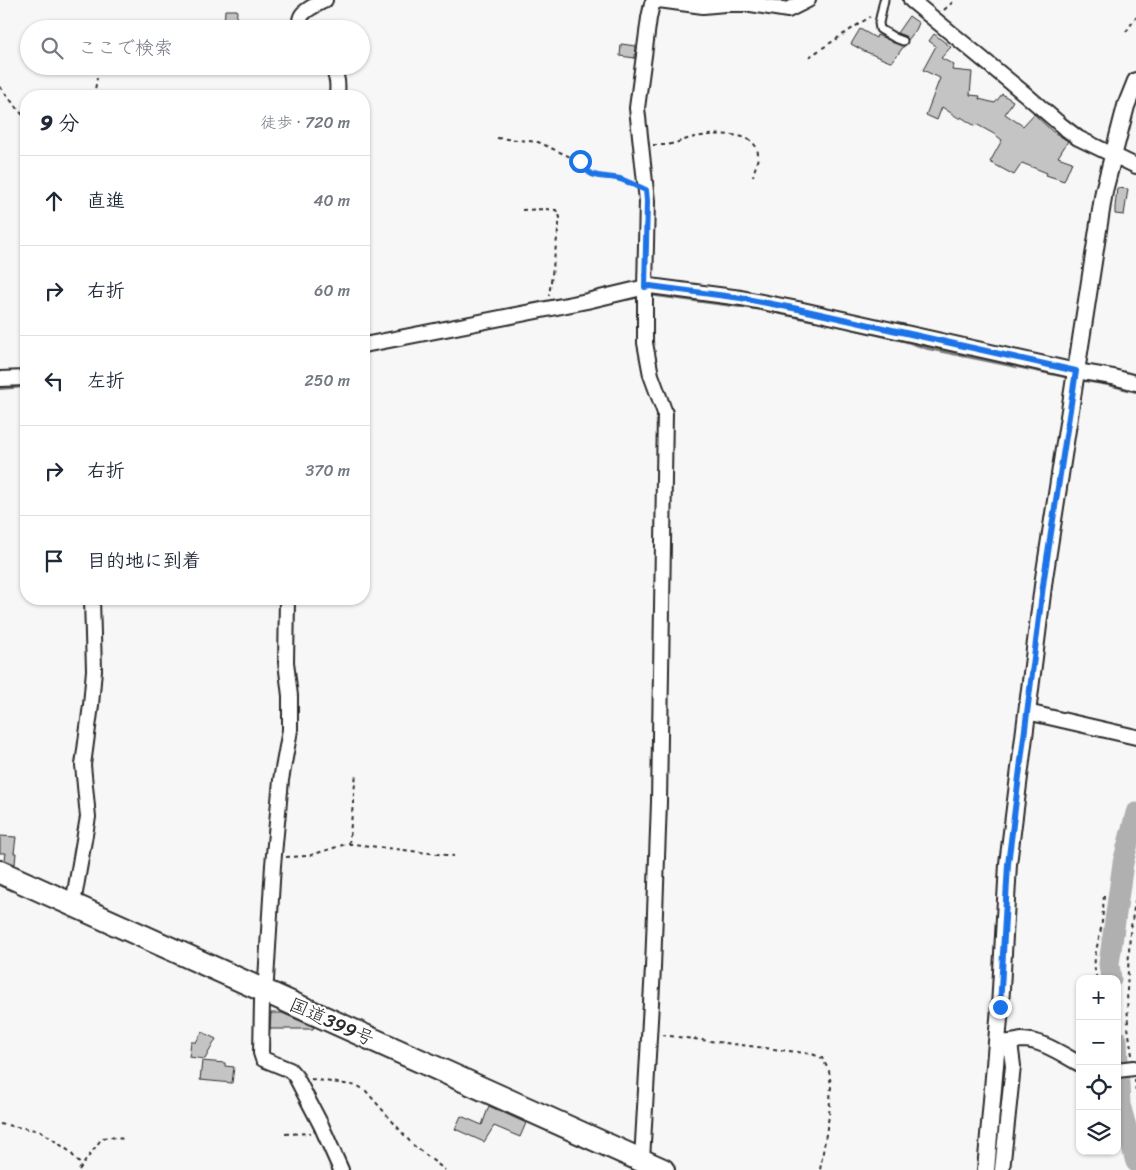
<!DOCTYPE html>
<html lang="ja">
<head>
<meta charset="utf-8">
<style>
	body { margin:0; font-family:Sriracha,"Klee One",sans-serif; background:#f6f6f7; color:#1f2937 }
	.controls { position:absolute; right:15px; bottom:15px; display:grid; overflow:hidden; border-radius:10px; box-shadow:0 1px 4px #0004 }
	.controls button { width:45px; height:45px; display:grid; place-items:center; padding:0; border:0; border-bottom:1px solid #e0e1e3; background:#fff; color:#1f2937; font:25px sans-serif }
	.stop { position:absolute; width:15px; height:15px; margin:-11px; border:4px solid #1a73e8; border-radius:50%; background:#fff }
	.stop.end { background:#1a73e8; border-color:#fff; box-shadow:0 1px 5px #0008 }
	.list { margin:0; padding:0; list-style:none }
	h2 { display:flex; justify-content:space-between; align-items:center; height:65px; margin:0; padding:0 20px; font-size:21px }
	h2 small { font-size:16px; font-weight:400; color:#747a83 }
	.list li { display:grid; grid-template-columns:32px 1fr auto; gap:15px; align-items:center; box-sizing:border-box; height:90px; padding:0 20px; border-top:1px solid #e0e1e3 }
	.list b { display:block; font-size:19px; white-space:nowrap }
	.list em { font-size:16px; font-style:normal; color:#747a83 }
	.icon { flex:none; width:28px; height:28px; fill:none; stroke:currentColor; stroke-width:2; stroke-linecap:round; stroke-linejoin:round }
	.map { position:relative; flex:none; width:1136px; height:1170px; overflow:hidden }
	.search { position:absolute; background:#fff; box-shadow:0 1px 4px #0004; left:20px; top:20px; width:350px; height:55px; display:flex; align-items:center; gap:12px; box-sizing:border-box; padding:0 18px; border-radius:28px; color:#747a83; font-size:19px }
	.panel { position:absolute; background:#fff; box-shadow:0 1px 4px #0004; left:20px; top:90px; width:350px; height:515px; border-radius:20px }
	.map>svg:first-child { display:block }
	.lines { fill:none; stroke-linecap:round; stroke-linejoin:round }
	.stream { stroke:#7b7b7b; stroke-width:4 }
	.river { stroke:#b0b0b0; stroke-width:21 }
	.building { fill:#c4c4c4; stroke:#2b2b2b }
	.service-casing { stroke:#2b2b2b; stroke-width:11 }
	.minor-casing { stroke:#2b2b2b; stroke-width:18 }
	.tertiary-casing { stroke:#2b2b2b; stroke-width:20 }
	.trunk-casing { stroke:#2b2b2b; stroke-width:26 }
	.path { stroke:#2b2b2b; stroke-width:2; stroke-dasharray:4 4; stroke-linecap:butt }
	.service { stroke:#fff; stroke-width:7 }
	.minor { stroke:#fff; stroke-width:14 }
	.tertiary { stroke:#fff; stroke-width:16 }
	.trunk { stroke:#fff; stroke-width:22 }
	.route { stroke:#1a73e8; stroke-width:6 }
	.labels { text-anchor:middle; stroke-width:4; stroke-linejoin:round; paint-order:stroke }
	.street-label { font-size:19px; fill:#2b2b2b; stroke:#fff }
</style>
</head>
<body>
<div class="map">
<svg width="1136" height="1170" viewBox="0 0 1136 1170">
	<rect width="100%" height="100%" fill="#f7f7f7"/>
	<filter id="ink" filterUnits="userSpaceOnUse"><feTurbulence type="fractalNoise" baseFrequency=".02" numOctaves="2"/><feDisplacementMap in="SourceGraphic" scale="10" xChannelSelector="R" yChannelSelector="G"/><feConvolveMatrix kernelMatrix="1 2 1 2 8 2 1 2 1" color-interpolation-filters="sRGB"/></filter>
	<g filter="url(#ink)">
		<g class="lines">
			<!-- stream -->
			<path class="stream" d="M648 294 755 308
				M626 299 641 296
				M762 309 814 320
				M848 327 907 341 928 348 1070 377
				M1079 379 1108 384 1136 391
				M0 388 26 386"/>
			<!-- river -->
			<path class="river" d="M1111 979 1109 964 1123 863 1136 813
				M1117 1040 1120 1105 1136 1162"/>
		</g>
		<!-- building -->
		<path class="building" d="M225 10H237L236 27H224Z
			M909 16 919 23 916 30 908 40 905 36 897 33Z
			M860 29 876 38 877 35 904 46 892 62H890L864 51 851 44Z
			M934 34 951 47 941 58 954 65 952 70 972 72 970 95 980 96 979 99 995 103 1002 94 1013 101 1005 114 1023 126 1034 114 1052 131 1068 141 1058 157 1072 162 1064 181 1046 175 1047 173 1022 163 1014 175 990 162 1002 140 994 134 976 124 975 126 961 117 960 119 942 107 937 120 926 115 940 78 923 70 936 46 929 41Z
			M621 44 636 46 635 58 620 56Z
			M1117 188 1128 189 1124 215 1115 214V207Z
			M0 836 16 837 14 853H16L15 864 5 860 6 853H0Z
			M271 1013H282L314 1027 313 1029H270Z
			M202 1032 216 1039 205 1059 189 1057 191 1042H196Z
			M202 1061 225 1063V1066L234 1067 232 1083 200 1080Z
			M489 1106 526 1123 520 1137 494 1126 484 1142 455 1129 461 1116 482 1125Z"/>
		<g class="lines">
			<defs>
				<path id="service" d="M884 0 879 23 880 29 895 38 903 41"/>
				<path id="minor" d="M911 0 1025 94 1061 125 1078 138 1136 166
					M305 29C290 15 314 6 325 0
					M331 66C338 77 338 84 337 96
					M364 345 587 301 650 286 741 298 798 309 1076 371 1113 377 1136 383
					M0 379 26 378
					M287 599 286 662 290 696V730L281 780 273 865 266 980 262 1001 261 1053 263 1059 290 1070 296 1077 321 1125 341 1170
					M1027 712 1136 737
					M73 904 88 817 83 765 91 705 94 670 92 599
					M1003 1042C1010 1043 1015 1041 1022 1040 1042 1040 1063 1055 1080 1064
					M1117 1070 1134 1068
					M642 1160 653 968 659 802 665 413 651 375 645 343V287L647 201 637 108 649 18 652 4 659 0 703 6 725 4H751L788 10 808 0
					M1002 1170 1013 1066 1010 1043"/>
				<path id="tertiary" d="M986 1170 1000 1007 1008 864 1044 578 1104 191 1126 106 1136 81"/>
				<path id="trunk" d="M0 872 663 1170"/>
			</defs>
			<!-- service casing -->
			<use href="#service" class="service-casing"/>
			<!-- minor casing -->
			<use href="#minor" class="minor-casing"/>
			<!-- tertiary casing -->
			<use href="#tertiary" class="tertiary-casing"/>
			<!-- trunk casing -->
			<use href="#trunk" class="trunk-casing"/>
			<!-- path -->
			<path class="path" d="M944 10 955 0
				M1126 32 1136 17
				M809 57 862 22 870 17
				M0 87 26 119
				M94 96 97 78
				M497 138 538 142 579 161 584 169 592 175 603 177 620 179 632 184
				M653 145C657 145 661 145 665 145 675 144 685 139 695 137 711 134 750 130 757 149 760 157 755 167 753 176
				M522 210 546 209 556 210 560 217 549 296
				M349 844 356 773
				M286 857 308 856 346 844H353L454 856
				M1097 979C1091 961 1098 946 1101 928 1103 917 1103 906 1104 896
				M662 1035 812 1054 822 1058 829 1071 831 1086 829 1116 820 1170
				M1132 1055 1128 1027 1127 990 1130 933 1136 896
				M311 1079 358 1086 366 1091 413 1145 445 1170
				M1135 1079 1136 1094
				M0 1124 41 1131 69 1151 82 1166
				M285 1134 311 1133
				M79 1170 102 1138 110 1137 124 1139"/>
			<!-- service -->
			<use href="#service" class="service"/>
			<!-- minor -->
			<use href="#minor" class="minor"/>
			<!-- tertiary -->
			<use href="#tertiary" class="tertiary"/>
			<!-- trunk -->
			<use href="#trunk" class="trunk"/>
		</g>
	</g>
	<g class="lines" filter="url(#ink)">
		<!-- route -->
		<path class="route" d="M580 161C592 182 602 174 620 179 629 182 638 187 646 190L647 201 645 287 650 286 741 298 798 309 1076 371 1044 578 1008 864 1000 1007"/>
	</g>
	<g class="labels">
		<!-- street labels -->
		<g class="street-label">
			<text transform="translate(332 1021) rotate(24)" y="7">国道399号</text>
		</g>
	</g>
</svg>
<div class="controls">
<button>+</button>
<button>−</button>
<button><svg class="icon" aria-label="locate" viewBox="0 0 24 24"><circle cx="12" cy="12" r="6"/><path d="M12 2v4M12 18v4M2 12h4M18 12h4"/></svg></button>
<button><svg class="icon" aria-label="layers" viewBox="0 0 24 24"><path d="M12 4l9 5-9 5-9-5zM3 14l9 5 9-5"/></svg></button>
</div>
<div class="stop" style="left:580px;top:161px"></div>
<div class="stop end" style="left:1000px;top:1007px"></div>
<div class="search"><svg class="icon" aria-label="search" viewBox="0 0 24 24"><circle cx="10" cy="10" r="6"/><path d="M15 15l6 6"/></svg>ここで検索</div>
<section class="panel">
<h2>9 分<small>徒歩 · 720 m</small></h2>
<ul class="list">
<li><svg class="icon" aria-label="ahead" viewBox="0 0 24 24"><path d="M12 20V5M6 11l6-6 6 6"/></svg><div><b>直進</b></div><em>40 m</em></li>
<li><svg class="icon" aria-label="right" viewBox="0 0 24 24"><path d="M7 20v-9h11M14 6l5 5-5 5"/></svg><div><b>右折</b></div><em>60 m</em></li>
<li><svg class="icon" aria-label="left" viewBox="0 0 24 24"><path d="M17 20v-9H6M10 6l-5 5 5 5"/></svg><div><b>左折</b></div><em>250 m</em></li>
<li><svg class="icon" aria-label="right" viewBox="0 0 24 24"><path d="M7 20v-9h11M14 6l5 5-5 5"/></svg><div><b>右折</b></div><em>370 m</em></li>
<li><svg class="icon" aria-label="arrive" viewBox="0 0 24 24"><path d="M6 21V4h12l-3 4 3 4H6"/></svg><div><b>目的地に到着</b></div></li>
</ul>
</section>
</div>
</body>
</html>
